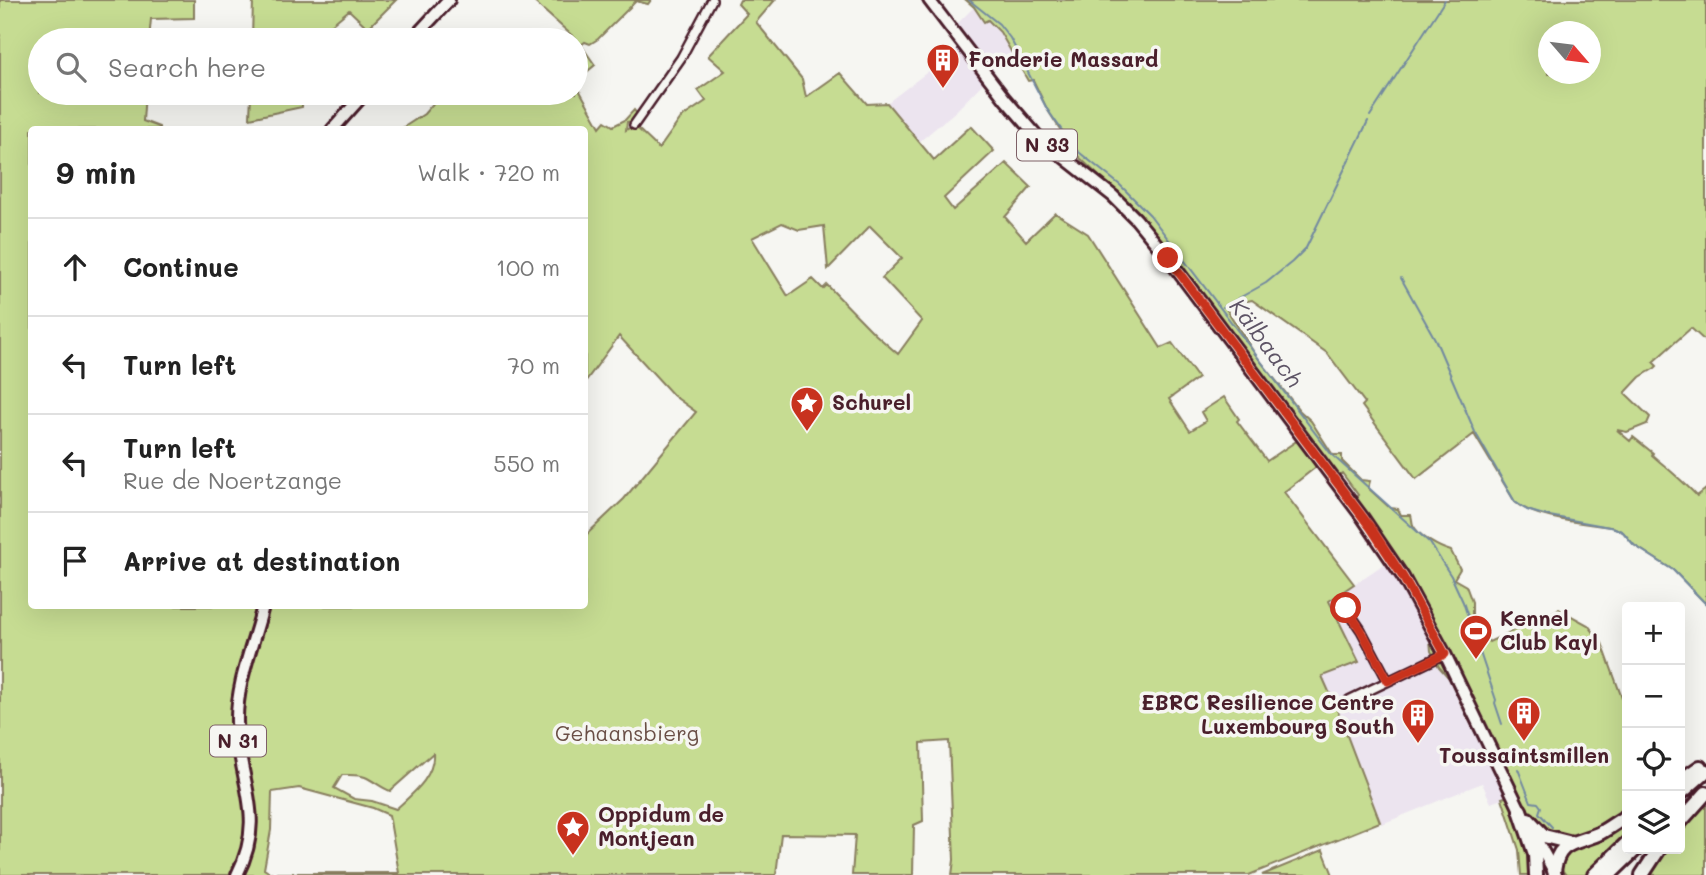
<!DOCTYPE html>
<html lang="en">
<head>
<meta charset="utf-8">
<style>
	body { margin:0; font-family:Mali,sans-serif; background:#f2f2f2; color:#222 }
	.controls { position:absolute; right:21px; bottom:21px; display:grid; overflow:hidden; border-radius:7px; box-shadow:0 7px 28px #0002 }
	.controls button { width:63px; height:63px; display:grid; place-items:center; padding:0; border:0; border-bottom:2px solid #e0e0e0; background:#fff; color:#222; font:35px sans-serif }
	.compass { position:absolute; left:1538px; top:21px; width:63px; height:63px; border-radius:50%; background:#fff; box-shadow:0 7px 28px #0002; rotate:118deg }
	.stop { position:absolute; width:21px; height:21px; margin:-16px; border:5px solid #c8321e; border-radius:50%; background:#fff }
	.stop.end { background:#c8321e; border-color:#fff; box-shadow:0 2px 7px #0008 }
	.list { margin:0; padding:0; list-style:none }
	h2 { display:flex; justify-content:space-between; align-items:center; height:91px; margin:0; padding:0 28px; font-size:30px }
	h2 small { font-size:23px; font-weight:400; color:#767676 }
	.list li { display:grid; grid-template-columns:46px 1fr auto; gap:21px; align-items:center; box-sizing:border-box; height:98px; padding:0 28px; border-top:2px solid #e0e0e0 }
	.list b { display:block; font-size:26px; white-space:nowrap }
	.list p { margin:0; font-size:23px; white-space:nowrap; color:#767676 }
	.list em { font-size:23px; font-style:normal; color:#767676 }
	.icon { flex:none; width:38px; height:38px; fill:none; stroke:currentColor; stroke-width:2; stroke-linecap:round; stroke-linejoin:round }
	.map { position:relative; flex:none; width:1706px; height:875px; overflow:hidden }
	.search { position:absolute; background:#fff; box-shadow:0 7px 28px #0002; left:28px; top:28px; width:560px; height:77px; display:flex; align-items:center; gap:18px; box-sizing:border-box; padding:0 24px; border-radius:38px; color:#767676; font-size:26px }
	.panel { position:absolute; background:#fff; box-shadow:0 7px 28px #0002; left:28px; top:126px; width:560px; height:483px; border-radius:7px }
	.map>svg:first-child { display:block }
	.built { fill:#ece4ef }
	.green { fill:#c6dc92; stroke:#887e5e; stroke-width:2; fill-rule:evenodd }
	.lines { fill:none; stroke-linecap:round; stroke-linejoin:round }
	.stream { stroke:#7289a0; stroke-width:2 }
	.street-casing { stroke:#4a1f2b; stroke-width:12 }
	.primary-casing { stroke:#4a1f2b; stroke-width:16 }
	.highway-casing { stroke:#4a1f2b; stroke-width:18 }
	.street { stroke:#f6f6f2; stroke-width:7 }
	.primary { stroke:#f6f6f2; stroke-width:10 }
	.highway { stroke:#f6f6f2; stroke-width:12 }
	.route { stroke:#c8321e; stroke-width:9 }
	.labels { text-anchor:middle; stroke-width:7; stroke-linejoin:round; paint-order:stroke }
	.shield { fill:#f6f6f2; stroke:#7e6067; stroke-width:2 }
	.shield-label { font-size:19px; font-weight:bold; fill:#4a1f2b }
	.poi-label { font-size:21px; font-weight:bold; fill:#4a1f2b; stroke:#f6f6f2; text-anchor:start }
	.park-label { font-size:21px; fill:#694e45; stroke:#f6f6f2 }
	.water-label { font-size:23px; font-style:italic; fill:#5e5466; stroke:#f6f6f2 }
</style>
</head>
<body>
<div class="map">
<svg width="1706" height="875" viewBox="0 0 1706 875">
	<rect width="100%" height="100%" fill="#f6f6f2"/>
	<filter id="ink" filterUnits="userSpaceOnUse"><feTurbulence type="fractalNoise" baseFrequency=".0143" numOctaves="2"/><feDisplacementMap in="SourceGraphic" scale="14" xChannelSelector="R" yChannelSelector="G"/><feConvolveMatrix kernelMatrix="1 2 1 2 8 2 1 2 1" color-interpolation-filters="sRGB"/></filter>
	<g filter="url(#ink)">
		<!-- built -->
		<path class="built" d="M974 7 985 22 987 20 1000 32 1014 54 989 72 955 26Z
			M960 47 985 81 956 111 919 142 887 103Z
			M1387 562 1430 639 1431 651 1439 667 1449 678 1509 796 1491 803 1482 783 1382 824 1380 822 1338 712 1322 676 1359 662 1329 601Z"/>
		<!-- green -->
		<path class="green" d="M0 0H194V18L151 19 149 40H40V93H145L143 121 159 127V129L32 130V606H584L585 536 624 499 696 412 674 396 619 336 585 382 584 130 401 129 424 114 442 93H576V84L600 127 605 121 613 126 625 120 634 110 638 115 634 121 627 122 626 130 634 125 659 149 681 118 706 101 698 90 725 71 708 56 747 14 738 4 740 0H775L756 22 802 79 806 97 840 73 867 104 887 103 934 160 971 126 994 151 944 198 953 210 1006 163 1031 187 1005 217 1026 241 1055 213 1088 234 1161 348 1172 343 1198 378 1169 399 1190 431 1206 421 1201 412 1224 397 1239 419 1237 421 1267 461 1298 440 1316 467 1284 492 1354 584 1329 601 1359 662 1322 676 1338 712 1380 822 1249 875H952L954 860 949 741 921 743 923 821 914 825 913 875H852L855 835 781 834 776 875H0ZM782 223 799 230 824 226 828 269 870 226 902 258 882 278 922 321 898 354 875 334 827 285 823 289 813 279 788 296 752 238ZM433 753C435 777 412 794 396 809L372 801 354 799 334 788 342 775C349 775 358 774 365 777 374 781 380 787 390 791ZM299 788 373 808 389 815 399 873H270L264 869 271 830 272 792Z
			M253 0H396L368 28 349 10 313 40H252Z
			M532 0H651L648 4 636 1 598 39 590 44 585 42 581 45 595 65 576 81 577 40Z
			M966 0H1706V342L1691 328 1653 362 1657 366 1655 368 1640 377 1625 393 1650 417 1647 424 1627 432 1617 430 1630 441 1633 437 1653 453 1652 455C1668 469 1683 481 1697 496L1706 489V604L1673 570 1634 545 1623 532 1615 528C1588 523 1535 520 1515 502L1474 434 1416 479 1362 406 1365 403 1327 353 1252 300 1238 303 1227 310 1255 354 1300 411 1311 421 1333 455H1342V461L1361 480 1370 481 1368 488 1390 508 1398 509 1401 515H1411C1412 518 1412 522 1413 525 1419 537 1440 548 1451 551L1460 569 1454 579 1466 586 1472 602V616L1489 642 1559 609 1588 625 1602 643 1627 712V810C1611 821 1590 838 1569 838 1518 835 1469 720 1449 678L1439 667 1431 651 1430 639 1396 575 1403 576 1408 573 1356 497 1358 495 1342 473 1336 477 1195 289 1197 286 1176 257 1174 258 1120 196 1059 138 1063 134 1047 109 1033 80 1028 81 1000 32 988 20 984 22 974 7ZM1548 32H1590V74H1548Z
			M251 93H305L302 95V107L250 118Z
			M1509 796 1526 836 1533 875H1521L1519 850 1502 798Z
			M1706 802V875H1650L1668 849H1680V831Z
			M1627 819V834L1586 875H1566L1561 869 1564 854Z
			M1323 850 1333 875H1262Z"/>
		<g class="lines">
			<!-- stream -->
			<path class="stream" d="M969 0 999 24 1010 38 1047 109 1075 149 1120 185 1150 215 1331 454 1430 543 1451 576 1463 602 1496 700 1495 703 1502 724
				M1370 116 1445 0
				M1401 278 1435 339 1475 432 1515 502 1527 510 1544 515 1615 528 1623 532 1634 545 1673 570 1706 604
				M1223 307 1266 283 1292 262 1306 248 1368 121
				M1518 769 1531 802 1538 803 1541 807 1539 813 1552 827"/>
			<defs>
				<path id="street" d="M634 125 681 58 712 0
					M1346 608 1361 630 1388 681
					M1349 700 1445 654"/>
				<path id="primary" d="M929 0 1005 99 1038 137 1113 196 1136 219 1168 258 1363 518 1403 577 1445 654 1520 810 1556 875
					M412 40 449 0
					M332 130 365 93
					M237 875C268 814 237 781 237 722 236 683 254 643 263 606"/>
				<path id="highway" d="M1680 781 1700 767
					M1680 794 1706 771
					M1520 810 1535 854 1536 875
					M1528 819 1544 836 1572 843
					M1680 822 1706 793
					M1554 871C1558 841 1574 844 1598 834 1608 829 1618 821 1627 816
					M1594 875 1627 843
					M1609 875 1636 849
					M1642 875 1659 849"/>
			</defs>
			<!-- street casing -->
			<use href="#street" class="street-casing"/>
			<!-- primary casing -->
			<use href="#primary" class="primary-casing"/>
			<!-- highway casing -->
			<use href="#highway" class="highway-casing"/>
			<!-- street -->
			<use href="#street" class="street"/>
			<!-- primary -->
			<use href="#primary" class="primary"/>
			<!-- highway -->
			<use href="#highway" class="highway"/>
		</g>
	</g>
	<g class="lines" filter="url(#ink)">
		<!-- route -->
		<path class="route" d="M1168 258 1371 528 1403 577 1445 654 1388 681 1361 630 1346 608"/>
	</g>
	<!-- icons -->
	<defs>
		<symbol id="building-pin" viewBox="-11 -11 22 30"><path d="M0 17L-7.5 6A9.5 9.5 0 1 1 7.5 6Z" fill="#c8321e" stroke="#f6f6f2"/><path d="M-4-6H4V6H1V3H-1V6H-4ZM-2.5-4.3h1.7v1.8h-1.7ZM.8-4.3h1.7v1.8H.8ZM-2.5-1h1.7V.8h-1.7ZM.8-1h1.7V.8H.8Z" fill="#fff"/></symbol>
		<symbol id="sight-pin" viewBox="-11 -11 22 30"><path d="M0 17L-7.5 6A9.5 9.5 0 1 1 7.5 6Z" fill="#c8321e" stroke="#f6f6f2"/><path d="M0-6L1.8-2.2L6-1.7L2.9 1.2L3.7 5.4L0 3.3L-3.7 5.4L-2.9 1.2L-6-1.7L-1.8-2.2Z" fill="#fff"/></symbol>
		<symbol id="stadium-pin" viewBox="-11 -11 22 30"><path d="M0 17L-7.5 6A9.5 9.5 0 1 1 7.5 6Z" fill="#c8321e" stroke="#f6f6f2"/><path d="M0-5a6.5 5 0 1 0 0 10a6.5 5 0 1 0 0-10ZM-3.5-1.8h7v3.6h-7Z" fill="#fff"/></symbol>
	</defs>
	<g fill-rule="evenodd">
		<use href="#building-pin" x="924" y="41" width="38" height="52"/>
		<use href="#sight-pin" x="788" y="384" width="38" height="52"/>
		<use href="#stadium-pin" x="1457" y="612" width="38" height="52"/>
		<use href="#building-pin" x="1505" y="694" width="38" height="52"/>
		<use href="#building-pin" x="1399" y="696" width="38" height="52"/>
		<use href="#sight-pin" x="554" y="808" width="38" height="52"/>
	</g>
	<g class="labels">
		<!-- shield labels -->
		<g class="shield">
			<rect x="1017" y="129.5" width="60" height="31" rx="5"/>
			<rect x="210" y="725.5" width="56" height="31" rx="5"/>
		</g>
		<g class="shield-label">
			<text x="1047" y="152">N 33</text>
			<text x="238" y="748">N 31</text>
		</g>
		<!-- poi labels -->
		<g class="poi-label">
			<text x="968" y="67">Fonderie Massard</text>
			<text x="832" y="410">Schurel</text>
			<text x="1500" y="626">Kennel<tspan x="1500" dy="24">Club Kayl</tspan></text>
			<text x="1394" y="710" text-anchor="end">EBRC Resilience Centre<tspan x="1394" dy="24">Luxembourg South</tspan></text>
			<text x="1524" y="763" text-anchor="middle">Toussaintsmillen</text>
			<text x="598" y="822">Oppidum de<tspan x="598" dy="24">Montjean</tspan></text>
		</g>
		<!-- park labels -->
		<g class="park-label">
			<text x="627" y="741">Gehaansbierg</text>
		</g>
		<!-- water labels -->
		<g class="water-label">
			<text transform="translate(1266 343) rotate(53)" y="8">Kälbaach</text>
		</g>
	</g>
</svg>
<div class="controls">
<button>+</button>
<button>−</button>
<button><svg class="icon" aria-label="locate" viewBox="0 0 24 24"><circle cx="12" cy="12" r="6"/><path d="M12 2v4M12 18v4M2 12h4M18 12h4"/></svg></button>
<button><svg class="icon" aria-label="layers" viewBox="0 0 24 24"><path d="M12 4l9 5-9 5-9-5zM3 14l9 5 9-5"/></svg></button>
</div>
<svg class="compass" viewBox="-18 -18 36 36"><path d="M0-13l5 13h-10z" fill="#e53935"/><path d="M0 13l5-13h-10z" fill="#767676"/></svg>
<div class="stop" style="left:1346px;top:608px"></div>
<div class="stop end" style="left:1168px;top:258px"></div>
<div class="search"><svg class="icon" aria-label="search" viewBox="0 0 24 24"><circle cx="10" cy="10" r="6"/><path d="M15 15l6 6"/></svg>Search here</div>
<section class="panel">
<h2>9 min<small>Walk · 720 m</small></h2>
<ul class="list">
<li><svg class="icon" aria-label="ahead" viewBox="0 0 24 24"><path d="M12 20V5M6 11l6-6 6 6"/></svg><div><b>Continue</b></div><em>100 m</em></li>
<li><svg class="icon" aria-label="left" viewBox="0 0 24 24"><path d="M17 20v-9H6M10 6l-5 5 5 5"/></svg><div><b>Turn left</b></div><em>70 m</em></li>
<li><svg class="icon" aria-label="left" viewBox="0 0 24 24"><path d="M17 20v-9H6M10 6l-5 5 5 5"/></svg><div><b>Turn left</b><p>Rue de Noertzange</p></div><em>550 m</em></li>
<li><svg class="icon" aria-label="arrive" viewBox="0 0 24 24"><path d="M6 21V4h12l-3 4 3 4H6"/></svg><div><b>Arrive at destination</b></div></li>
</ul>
</section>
</div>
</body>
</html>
